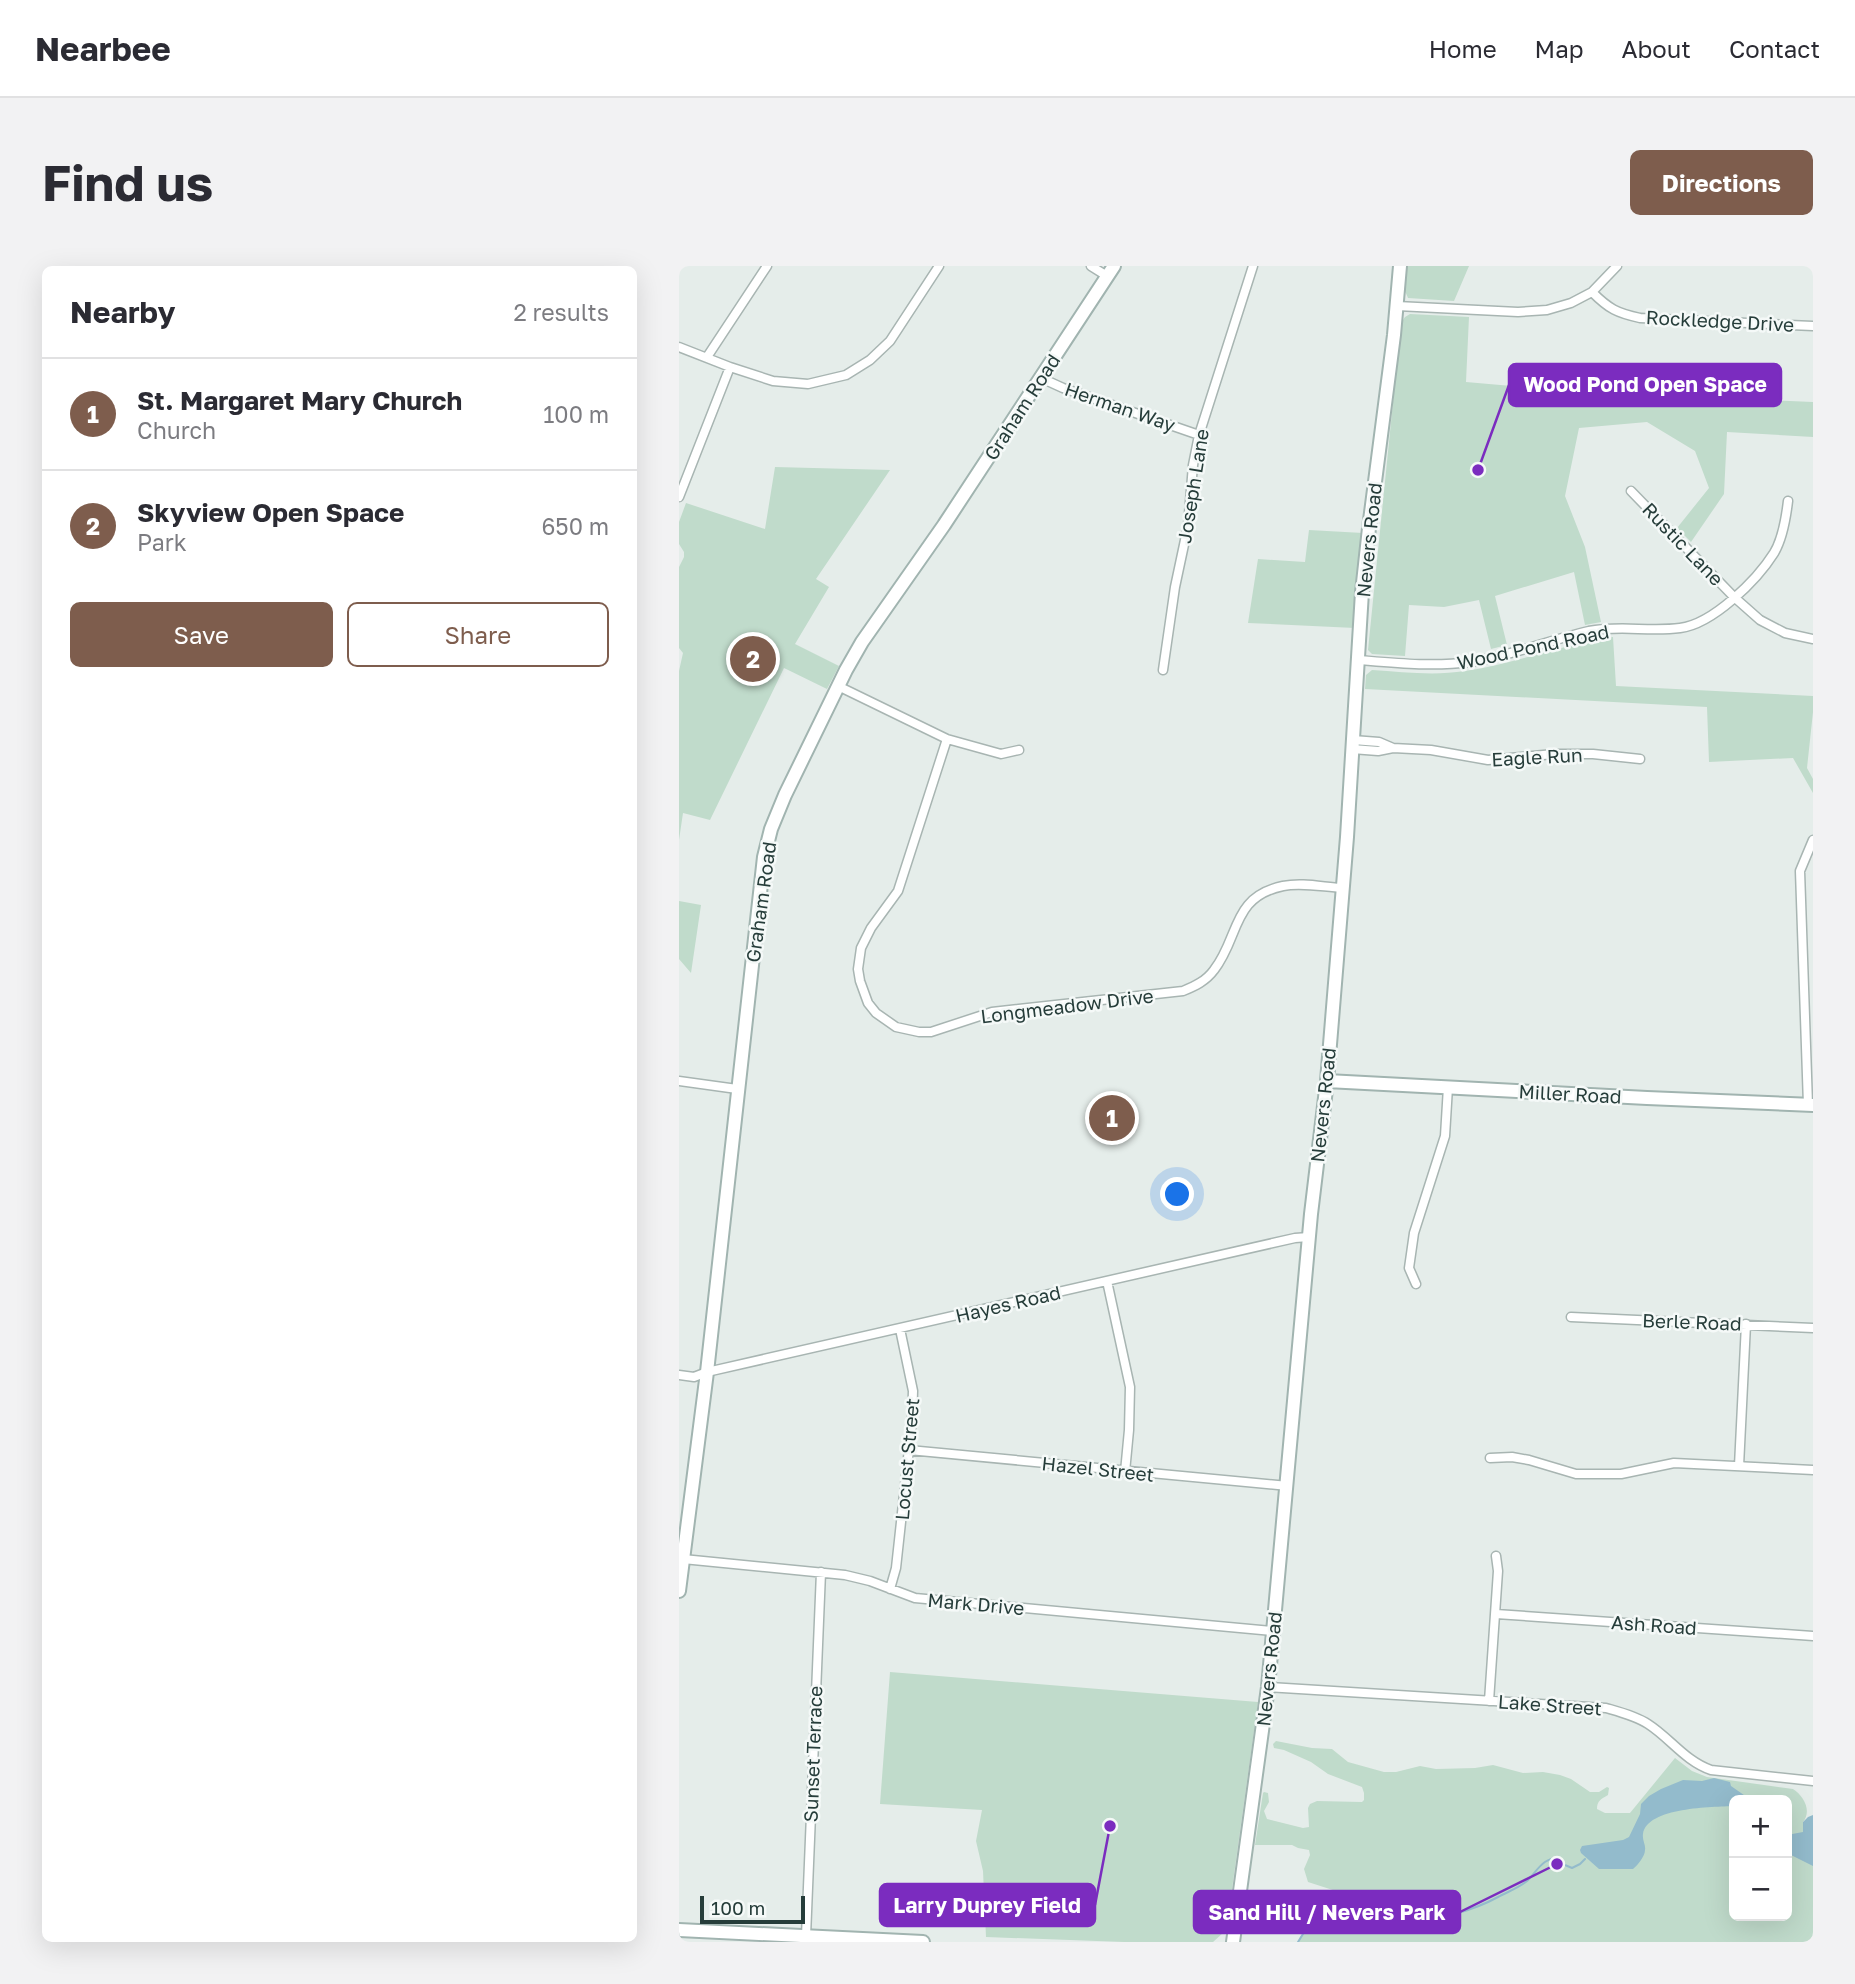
<!DOCTYPE html>
<html lang="en">
<head>
<meta charset="utf-8">
<style>
	body { margin:0; font-family:"Golos Text",sans-serif; background:#f2f2f3; color:#2b2b33 }
	.controls { position:absolute; right:21px; bottom:21px; display:grid; overflow:hidden; border-radius:10px; box-shadow:0 7px 28px #0002 }
	.controls button { width:63px; height:63px; display:grid; place-items:center; padding:0; border:0; border-bottom:2px solid #e1e1e2; background:#fff; color:#2b2b33; font:35px sans-serif }
	.scale { position:absolute; left:21px; bottom:18px; width:105px; box-sizing:border-box; padding-left:7px; border:4px solid #263d3a; border-top:0; font-size:19px; line-height:24px; white-space:nowrap; color:#263d3a; -webkit-text-stroke:5px #f5f9f8; paint-order:stroke }
	.you { position:absolute; left:499px; top:929px; width:24px; height:24px; margin:-18px; border:5px solid #fff; border-radius:50%; background:#1a73e8; box-shadow:0 0 0 10px #1a73e833 }
	.badge { display:grid; place-items:center; width:46px; height:46px; border-radius:50%; background:#7e5d4d; color:#fff; font-size:23px; font-weight:700 }
	.pin { position:absolute; translate:-50% -50%; border:4px solid #fff; box-shadow:0 2px 7px #0006 }
	.list { margin:0; padding:0; list-style:none }
	h2 { display:flex; justify-content:space-between; align-items:center; height:91px; margin:0; padding:0 28px; font-size:30px }
	h2 small { font-size:23px; font-weight:400; color:#7c7c81 }
	.list li { display:grid; grid-template-columns:46px 1fr auto; gap:21px; align-items:center; box-sizing:border-box; height:112px; padding:0 28px; border-top:2px solid #e1e1e2 }
	.list b { display:block; font-size:26px; white-space:nowrap }
	.list p { margin:0; font-size:23px; white-space:nowrap; color:#7c7c81 }
	.list em { font-size:23px; font-style:normal; color:#7c7c81 }
	.actions { display:flex; gap:14px; padding:21px 28px }
	.actions a { flex:1; padding:16px 0; border:2px solid #7e5d4d; border-radius:10px; text-align:center; font-size:24px; color:#7e5d4d }
	.actions .main { background:#7e5d4d; color:#fff }
	.map { position:relative; flex:none; width:1134px; height:1676px; overflow:hidden; border-radius:10px }
	header { display:flex; align-items:center; gap:42px; box-sizing:border-box; height:98px; padding:0 35px; background:#fff; border-bottom:2px solid #e1e1e2 }
	header strong { font-size:33px }
	nav { display:flex; gap:38px; margin-inline-start:auto; font-size:24px }
	.intro { display:flex; align-items:center; justify-content:space-between; box-sizing:border-box; height:168px; padding:0 42px }
	h1 { margin:0; font-size:49px }
	.button { padding:18px 32px; border-radius:10px; background:#7e5d4d; color:#fff; font-size:24px; font-weight:700 }
	main { display:flex; gap:42px; padding:0 42px }
	aside { flex:1; background:#fff; border-radius:10px; box-shadow:0 7px 28px #0002 }
	.map>svg:first-child { display:block }
	.green { fill:#c0dbcb; fill-rule:evenodd }
	.water { fill:#93bbcc }
	.lines { fill:none; stroke-linecap:round; stroke-linejoin:round }
	.stream { stroke:#93bbcc; stroke-width:2 }
	.street-casing { stroke:#a8b5b2; stroke-width:11 }
	.secondary-casing { stroke:#a1b4b0; stroke-width:16 }
	.street { stroke:#fff; stroke-width:8 }
	.secondary { stroke:#fff; stroke-width:12 }
	.labels { text-anchor:middle; stroke-width:5; stroke-linejoin:round; paint-order:stroke }
	.street-label { font-size:19px; fill:#263d3a; stroke:#f5f9f8 }
	.leader { fill:none; stroke:#7b2cbf; stroke-width:2.5 }
	.callout-dot { fill:#7b2cbf; stroke:#f5f9f8; stroke-width:2.5 }
	.callout { fill:#7b2cbf; stroke:#7b2cbf; stroke-width:2.5 }
	.callout-label { font-size:21px; text-anchor:middle; font-weight:bold; fill:#fff }
</style>
</head>
<body>
<header>
<strong>Nearbee</strong>
<nav><a>Home</a><a>Map</a><a>About</a><a>Contact</a></nav>
</header>
<div class="intro"><h1>Find us</h1><a class="button">Directions</a></div>
<main>
<aside>
<h2>Nearby<small>2 results</small></h2>
<ul class="list">
<li><span class="badge">1</span><div><b>St. Margaret Mary Church</b><p>Church</p></div><em>100 m</em></li>
<li><span class="badge">2</span><div><b>Skyview Open Space</b><p>Park</p></div><em>650 m</em></li>
</ul>
<div class="actions"><a class="main">Save</a><a>Share</a></div>
</aside>
<div class="map">
<svg width="1134" height="1676" viewBox="0 0 1134 1676">
	<rect width="100%" height="100%" fill="#e5edea"/>
	<!-- green -->
	<path class="green" d="M728 0H790L775 35 729 32 726 25Z
		M731 48 790 51 787 116 915 127 1134 136V171L1048 166 1045 228 1012 276 998 262 1030 222 1016 185 968 156 900 162 886 230 906 281 922 356 906 359 895 306 816 330 828 379 812 383 800 334 765 341 730 339 726 390 693 388 689 384 722 57 726 51Z
		M96 201 211 204 137 313 150 321 116 378 160 400 148 423 105 402 31 554 4 547 0 574V405L4 387 0 382V301L5 291V286L0 278V256L7 237 86 263Z
		M630 264 684 267 676 362 569 357 579 293 626 296Z
		M934 371 937 420 1134 430V446L1128 502 1134 513V527L1114 492 1030 496 1028 441 686 423 687 409 693 404C724 406 755 410 786 405 836 398 884 378 934 371Z
		M0 635 22 639 12 707 0 693Z
		M211 1406 579 1436 548 1659 544 1667 534 1676H445L307 1671 304 1605 297 1575 303 1544 201 1538Z
		M597 1475 633 1482 653 1483 669 1496 705 1506H717L741 1500 757 1503 796 1502 814 1499 844 1507 864 1506 881 1509 892 1513 911 1526H920L928 1521 930 1522 929 1529C922 1533 918 1535 918 1543L926 1547H951L996 1492 1013 1505 1028 1511 1114 1523C1125 1530 1133 1545 1124 1556L1125 1564 1134 1565V1676H619C626 1655 648 1660 665 1652L668 1636 660 1626 629 1616 625 1603 631 1589 630 1584 619 1582 613 1579H576L584 1527 585 1526 589 1527 590 1536 585 1545 588 1553 624 1562 630 1561 629 1542 631 1538 638 1535 683 1536 685 1534V1527L683 1521 649 1508 632 1496 605 1484 595 1482 594 1478ZM1055 1534H1108V1650H1055Z"/>
	<!-- water -->
	<path class="water" d="M1035 1512 1051 1516 1052 1520 1072 1534H1055V1540C1034 1541 968 1541 964 1568 963 1574 967 1579 966 1584 966 1590 959 1599 954 1603H920L902 1587 901 1584 903 1580 944 1574 950 1571 961 1548 962 1538 970 1530 982 1523 1004 1514 1023 1515Z
		M1134 1549V1600L1108 1587V1569L1124 1566V1556L1129 1551Z"/>
	<g class="lines">
		<!-- stream -->
		<path class="stream" d="M619 1676 629 1660 638 1657C697 1659 766 1660 819 1631 828 1626 840 1622 848 1615 859 1604 864 1591 881 1592L886 1599 893 1602 901 1598 906 1593"/>
		<defs>
			<path id="street" d="M412 0 428 10
				M913 26C930 43 938 47 961 52L1134 60
				M718 40 839 46 868 44 892 37 913 26 938 0
				M0 81 51 101 94 115 129 118 167 109 191 94 211 75 260 0
				M28 91 88 0
				M362 112 384 122 520 169
				M952 225 1055 331 1081 354 1106 367 1134 373
				M0 231 51 101
				M679 394C716 397 754 401 791 396 832 390 870 374 910 365 940 359 971 366 1001 362 1034 358 1078 314 1095 287 1104 272 1107 252 1109 235
				M484 404 496 321 509 260 514 199 520 169 574 0
				M159 420 268 473 322 488 340 484
				M268 473 219 625 192 662 182 682 179 703 181 715 189 737 197 747 217 761 240 766H252L313 746 504 725C516 720 527 715 535 704 561 671 552 631 604 620 623 616 644 621 663 622
				M674 474 700 476 714 482
				M673 483 699 485 714 482 752 484 809 494 875 488H914L961 493
				M0 815 58 823
				M1129 839 1121 605 1134 574
				M428 1015 451 1121 450 1164 446 1206
				M737 1018 730 1002 735 967 766 870 769 821
				M892 1051 1134 1062
				M0 1109 15 1111 28 1106 616 972 630 971
				M230 1184 609 1220
				M811 1192 833 1191 850 1194 897 1208H942L995 1197 1134 1204
				M1060 1200 1067 1058
				M4 1293 166 1309 191 1315 236 1332 594 1365
				M211 1323 217 1302 233 1155 234 1125 221 1063
				M817 1348 1134 1370
				M589 1421 927 1442C941 1446 957 1450 969 1458 991 1472 1006 1495 1032 1504L1134 1515
				M810 1435 819 1305 817 1290
				M127 1670 142 1306"/>
			<path id="secondary" d="M648 815 968 832 1134 839
				M0 1325 28 1106 85 591 92 563 106 529 167 404 183 376 265 259 435 0
				M0 1664 244 1676
				M554 1676 589 1421 632 948 648 815 668 571 683 326 690 262 715 69 721 0"/>
		</defs>
		<!-- street casing -->
		<use href="#street" class="street-casing"/>
		<!-- secondary casing -->
		<use href="#secondary" class="secondary-casing"/>
		<!-- street -->
		<use href="#street" class="street"/>
		<!-- secondary -->
		<use href="#secondary" class="secondary"/>
	</g>
	<g class="labels">
		<!-- street labels -->
		<g class="street-label">
			<text transform="translate(1041 55) rotate(3)" y="7">Rockledge Drive</text>
			<text transform="translate(343 141) rotate(-57)" y="7">Graham Road</text>
			<text transform="translate(441 141) rotate(19)" y="7">Herman Way</text>
			<text transform="translate(514 220) rotate(-81)" y="7">Joseph Lane</text>
			<text transform="translate(690 274) rotate(-84)" y="7">Nevers Road</text>
			<text transform="translate(1004 278) rotate(46)" y="7">Rustic Lane</text>
			<text transform="translate(854 381) rotate(-12)" y="7">Wood Pond Road</text>
			<text transform="translate(858 491) rotate(-3)" y="7">Eagle Run</text>
			<text transform="translate(82 636) rotate(-82)" y="7">Graham Road</text>
			<text transform="translate(388 740) rotate(-7)" y="7">Longmeadow Drive</text>
			<text transform="translate(891 828) rotate(3)" y="7">Miller Road</text>
			<text transform="translate(644 839) rotate(-84)" y="7">Nevers Road</text>
			<text transform="translate(329 1038) rotate(-13)" y="7">Hayes Road</text>
			<text transform="translate(1013 1056) rotate(2)" y="7">Berle Road</text>
			<text transform="translate(228 1193) rotate(-85)" y="7">Locust Street</text>
			<text transform="translate(419 1203) rotate(6)" y="7">Hazel Street</text>
			<text transform="translate(297 1338) rotate(5)" y="7">Mark Drive</text>
			<text transform="translate(975 1359) rotate(4)" y="7">Ash Road</text>
			<text transform="translate(590 1403) rotate(-84)" y="7">Nevers Road</text>
			<text transform="translate(871 1439) rotate(4)" y="7">Lake Street</text>
			<text transform="translate(134 1488) rotate(-88)" y="7">Sunset Terrace</text>
		</g>
	</g>
	<!-- callouts -->
	<path class="leader" d="M799 204L830 119M431 1560L416 1639M878 1598L781 1646"/>
	<g class="callout-dot">
		<circle cx="799" cy="204" r="7"/>
		<circle cx="431" cy="1560" r="7"/>
		<circle cx="878" cy="1598" r="7"/>
	</g>
	<g class="callout">
		<rect x="830" y="98" width="272" height="42" rx="7"/>
		<rect x="201" y="1618" width="215" height="42" rx="7"/>
		<rect x="515" y="1625" width="266" height="42" rx="7"/>
	</g>
	<g class="callout-label">
		<text x="966" y="126">Wood Pond Open Space</text>
		<text x="308" y="1647">Larry Duprey Field</text>
		<text x="648" y="1654">Sand Hill / Nevers Park</text>
	</g>
</svg>
<div class="controls">
<button>+</button>
<button>−</button>
</div>
<div class="scale">100 m</div>
<div class="you"></div>
<div class="pin badge" style="left:433px;top:852px">1</div>
<div class="pin badge" style="left:74px;top:393px">2</div>
</div>
</main>
</body>
</html>
